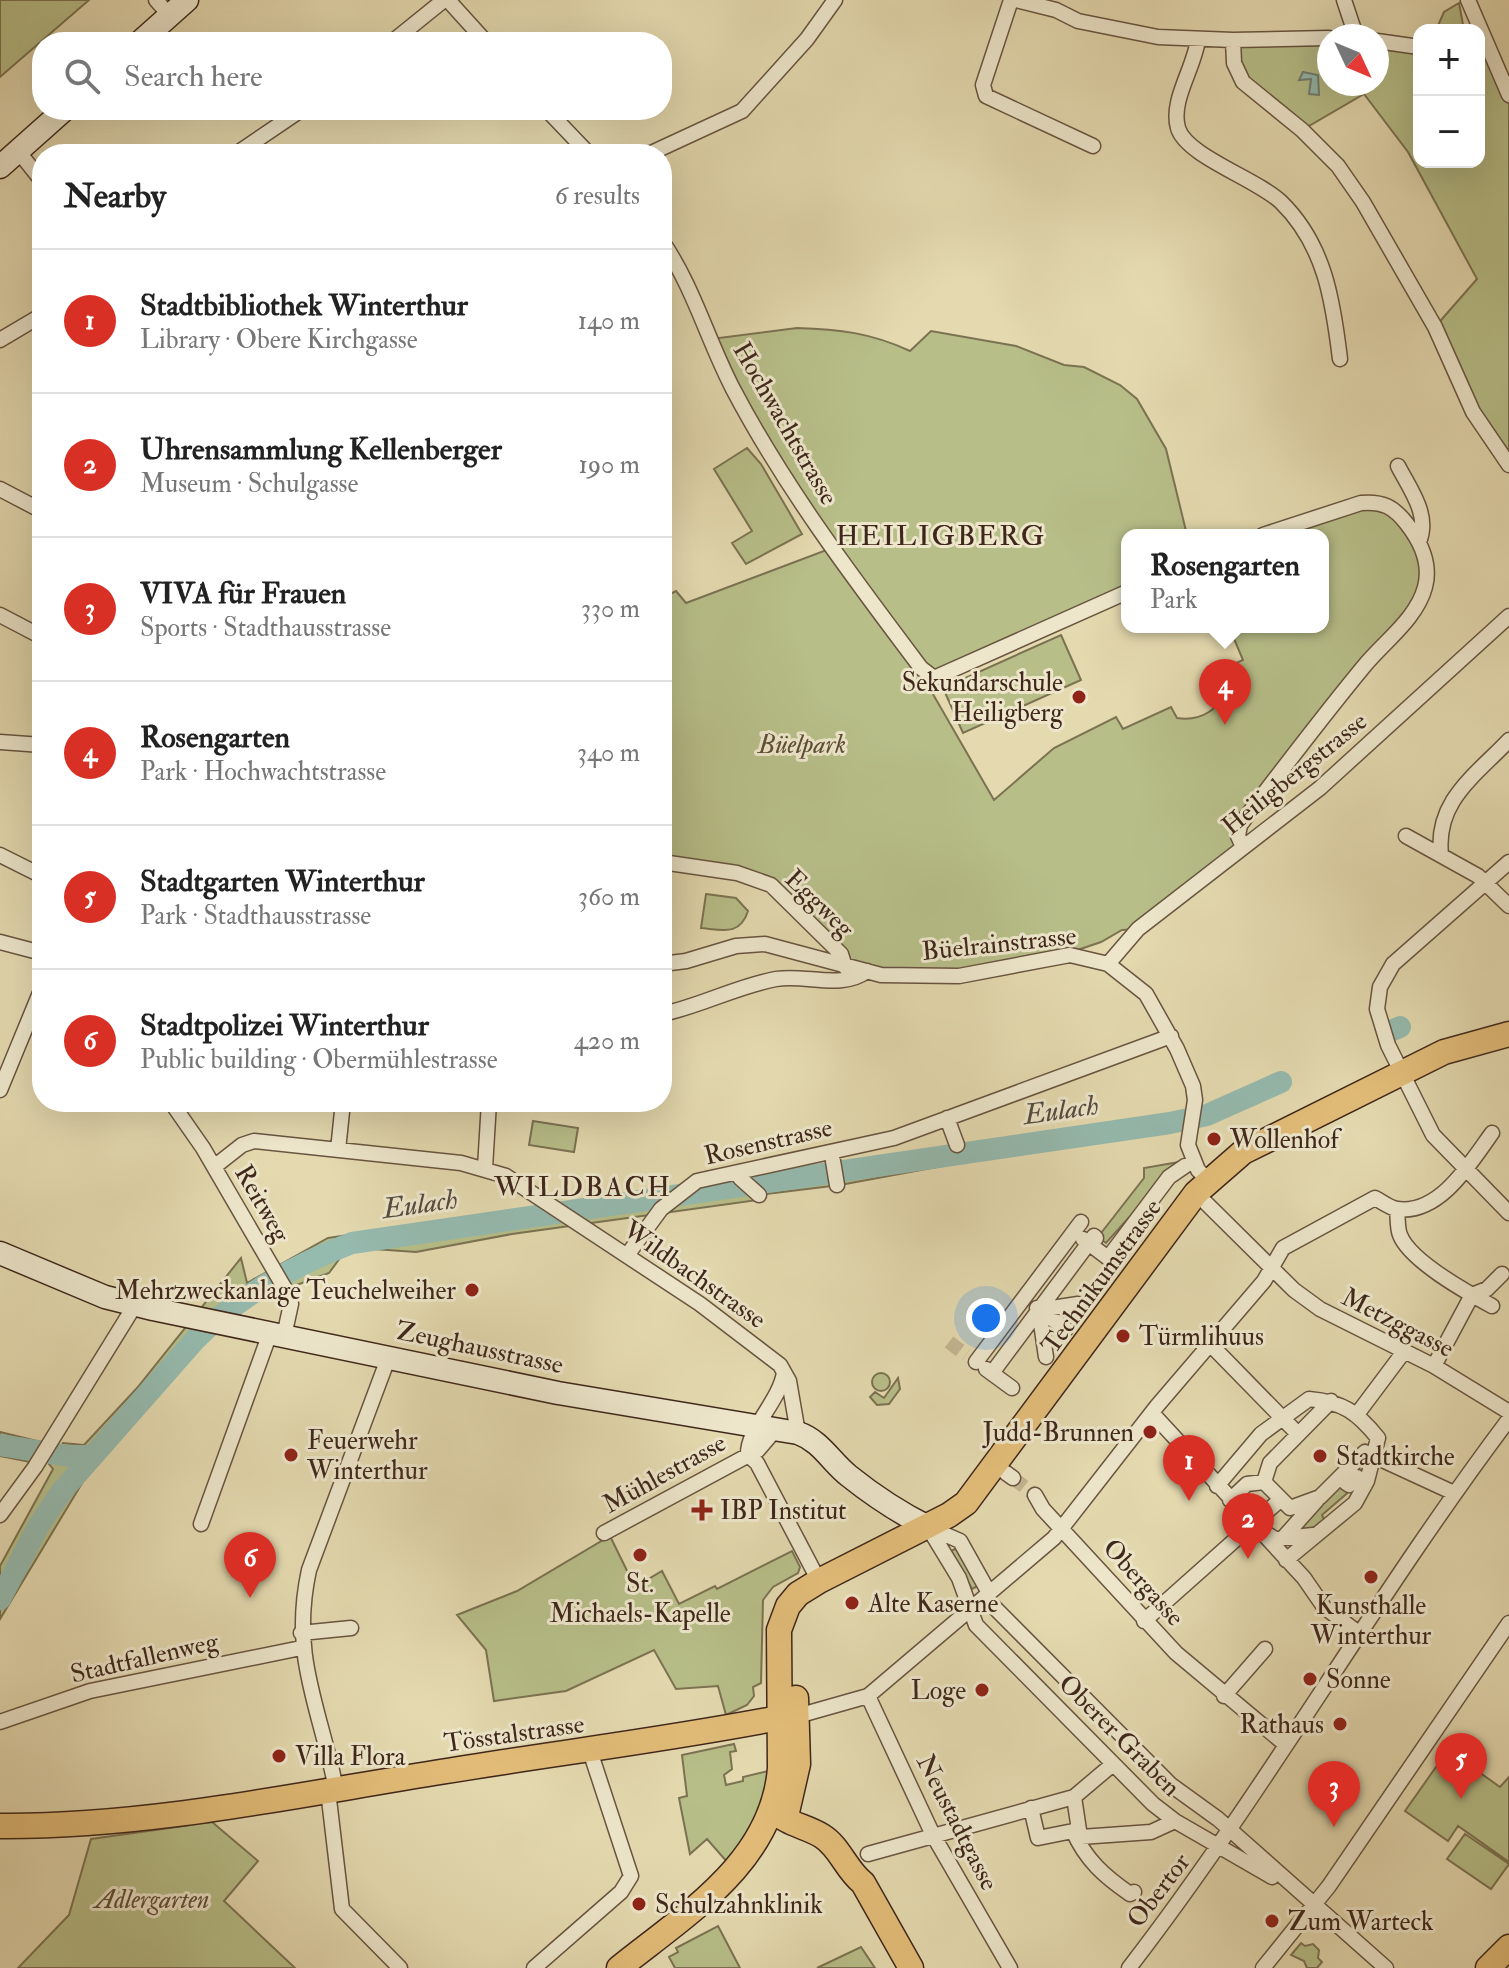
<!DOCTYPE html>
<html lang="en">
<head>
<meta charset="utf-8">
<style>
	body { margin:0; font-family:"IM FELL Double Pica",serif; background:#f6f6f6; color:#222 }
	.controls { position:absolute; right:24px; top:24px; display:grid; overflow:hidden; border-radius:16px; box-shadow:0 8px 32px #0002 }
	.controls button { width:72px; height:72px; display:grid; place-items:center; padding:0; border:0; border-bottom:2px solid #e0e0e0; background:#fff; color:#222; font:40px sans-serif }
	.compass { position:absolute; left:1317px; top:24px; width:72px; height:72px; border-radius:50%; background:#fff; box-shadow:0 8px 32px #0002; rotate:134deg }
	.you { position:absolute; left:986px; top:1318px; width:28px; height:28px; margin:-20px; border:6px solid #fff; border-radius:50%; background:#1a73e8; box-shadow:0 0 0 12px #1a73e833 }
	.badge { display:grid; place-items:center; width:52px; height:52px; border-radius:50%; background:#d93025; color:#fff; font-size:26px; font-weight:700 }
	.pin { position:absolute; translate:-50% -66px; filter:drop-shadow(0 2px 4px #0008) }
	.pin::after { content:''; position:absolute; top:42px; width:28px; height:24px; background:inherit; clip-path:polygon(0 0,100% 0,50% 100%) }
	.popup { position:absolute; left:1121px; top:529px; width:208px; height:104px; box-sizing:border-box; display:grid; place-content:center; border-radius:16px; background:#fff; filter:drop-shadow(0 2px 6px #0005); font-size:26px; white-space:nowrap; color:#767676 }
	.popup b { font-size:30px; color:#222 }
	.popup::after { content:''; position:absolute; left:50%; top:100%; margin-left:-16px; border:16px solid transparent; border-top-color:#fff }
	.list { margin:0; padding:0; list-style:none }
	h2 { display:flex; justify-content:space-between; align-items:center; height:104px; margin:0; padding:0 32px; font-size:34px }
	h2 small { font-size:26px; font-weight:400; color:#767676 }
	.list li { display:grid; grid-template-columns:52px 1fr auto; gap:24px; align-items:center; box-sizing:border-box; height:144px; padding:0 32px; border-top:2px solid #e0e0e0 }
	.list b { display:block; font-size:30px; white-space:nowrap }
	.list p { margin:0; font-size:26px; white-space:nowrap; color:#767676 }
	.list em { font-size:26px; font-style:normal; color:#767676 }
	.icon { flex:none; width:44px; height:44px; fill:none; stroke:currentColor; stroke-width:2; stroke-linecap:round; stroke-linejoin:round }
	.map { position:relative; flex:none; width:1509px; height:1968px; overflow:hidden }
	.search { position:absolute; background:#fff; box-shadow:0 8px 32px #0002; left:32px; top:32px; width:640px; height:88px; display:flex; align-items:center; gap:20px; box-sizing:border-box; padding:0 28px; border-radius:32px; color:#767676; font-size:30px }
	.panel { position:absolute; background:#fff; box-shadow:0 8px 32px #0002; left:32px; top:144px; width:640px; height:968px; border-radius:32px }
	.map>svg:first-child { display:block }
	.green { fill:#b7be88; stroke:#7b7252; stroke-width:2 }
	.water { fill:#95baae; stroke:#737f73; stroke-width:2 }
	.lines { fill:none; stroke-linecap:round; stroke-linejoin:round }
	.river { stroke:#95baae; stroke-width:22 }
	.street-tunnel { stroke:#c3b591; stroke-width:14; stroke-dasharray:14 7; stroke-linecap:butt }
	.street-casing { stroke:#685440; stroke-width:17 }
	.secondary-casing { stroke:#3f271b; stroke-width:25 }
	.primary-casing { stroke:#3f271b; stroke-width:27 }
	.street { stroke:#ede6cb; stroke-width:14 }
	.secondary { stroke:#ede6cb; stroke-width:22 }
	.primary { stroke:#e2bc78; stroke-width:24 }
	.poi-dot { fill:#8f2418; stroke:#ede6cb; stroke-width:3 }
	.labels { text-anchor:middle; stroke-width:6; stroke-linejoin:round; paint-order:stroke }
	.street-label { font-size:26px; fill:#3f271b; stroke:#ede6cb }
	.poi-label { font-size:26px; fill:#3f271b; stroke:#ede6cb; text-anchor:start }
	.park-label { font-size:26px; font-style:italic; fill:#5d4d36; stroke:#ede6cb }
	.neighbourhood-label { font-size:28px; letter-spacing:2px; fill:#3f271b; stroke:#ede6cb }
	.water-label { font-size:28px; font-style:italic; fill:#544c40; stroke:#ede6cb }
</style>
</head>
<body>
<div class="map">
<svg width="1509" height="1968" viewBox="0 0 1509 1968">
	<rect width="100%" height="100%" fill="#e4d9af"/>
	<filter id="stains"><feTurbulence type="fractalNoise" baseFrequency=".0025" numOctaves="4"/><feColorMatrix values="0 0 0 0 .2 0 0 0 0 .09 0 0 0 0 .02 0 0 0 .5 -.17"/></filter>
	<radialGradient id="worn" r=".72"><stop offset=".6" stop-color="#630" stop-opacity="0"/><stop offset="1" stop-color="#630" stop-opacity=".3"/></radialGradient>
	<!-- green -->
	<path class="green" d="M0 0H89L0 77Z
		M1459 3 1464 30H1436L1444 12Z
		M1329 38V84H1377V41L1419 47V162H1479V44L1485 42 1509 95V456L1504 459 1435 327 1477 279 1408 152 1364 94 1302 130 1243 82 1233 40Z
		M797 328C838 329 872 333 910 351L931 331 1016 346 1064 365 1084 367 1120 385 1137 399 1166 449 1187 535H1127V592L934 678 930 689 994 800 1054 748 1116 717 1123 729 1171 707 1177 718C1203 722 1218 708 1231 688L1227 667 1243 660 1229 627H1323V535H1263L1377 501 1410 527 1426 585 1240 824 1243 847 1138 929 1122 930 1101 942 1057 957 959 976 845 967 771 885 662 862V598L676 591 686 603 832 548 711 339Z
		M747 448 761 464 802 534 746 564 732 543 752 531 714 469Z
		M1061 635 1081 680 963 733 943 688Z
		M706 894 736 898 748 911C740 936 723 930 701 928Z
		M1192 1113 1181 1126 970 1158V1161L840 1185 757 1195 758 1200 512 1234 416 1252 359 1248 343 1254 329 1273 294 1286H283L220 1324 84 1480 0 1619V1566L53 1469 49 1464 63 1443 84 1445 137 1388 241 1258 247 1283 328 1238 1097 1125 1099 1130Z
		M533 1121 578 1128 574 1152 529 1145Z
		M1179 1162 1106 1243 1098 1237 1144 1178V1168Z
		M872 1382a9 9 0 1 1 18 0a9 9 0 1 1-18 0Z
		M898 1378 900 1389 889 1404 877 1405 870 1397 875 1392 884 1398Z
		M0 1432 41 1442 30 1462 0 1456Z
		M1359 1483 1322 1515 1324 1519 1313 1533 1298 1526 1339 1484Z
		M610 1536 635 1587 662 1571 679 1604 715 1586 717 1589 792 1551 800 1567 798 1573 773 1587 763 1600 761 1683 753 1687 754 1696 747 1705 726 1715 718 1686 676 1689 654 1650 566 1691 494 1701 486 1650 457 1615 517 1591Z
		M957 1548 978 1586 972 1589 951 1551Z
		M734 1744 736 1751 730 1752 732 1769 724 1775 726 1785 743 1781V1777L768 1771 761 1808 728 1863 707 1839 690 1854 679 1798 687 1796 682 1755Z
		M1448 1750 1500 1787 1509 1777V1862L1458 1826 1448 1841 1405 1811Z
		M212 1822 258 1861 224 1901 295 1968H18L69 1915 91 1839Z
		M1465 1834 1509 1864 1491 1889 1447 1859Z
		M718 1926 740 1968H675L669 1957 678 1952 676 1948Z
		M1301 1943 1305 1946 1313 1944 1319 1950 1318 1958 1322 1962 1317 1968H1307L1304 1961 1291 1955Z
		M861 1947 875 1968H817Z"/>
	<!-- water -->
	<path class="water" d="M1303 72 1318 75 1319 95 1309 94 1311 79 1299 80Z"/>
	<g class="lines">
		<!-- river -->
		<path class="river" d="M1393 1030 1400 1027
			M0 1445 69 1456H93
			M0 1599 39 1525 62 1491 194 1341C235 1298 296 1264 352 1243L1170 1123 1207 1115 1281 1082"/>
		<!-- street-tunnel -->
		<path class="street-tunnel" d="M949 1342 966 1355
			M1013 1478 1035 1495"/>
		<defs>
			<path id="street" d="M156 0 170 16
				M448 0 486 42
				M1011 0 983 85 986 96 1093 146
				M1016 0 1056 10 1078 21 1158 37 1233 40 1329 38
				M1344 0 1356 36
				M1468 0 1509 95
				M1198 39C1195 67 1170 100 1178 128 1186 156 1257 179 1281 202 1325 245 1333 301 1340 359
				M1233 40 1234 63 1243 82 1302 130 1338 166 1363 202 1435 327 1473 412 1509 465
				M1377 41 1419 47
				M392 42 444 0
				M547 110 589 154
				M18 151 42 181
				M236 154 301 110
				M649 154 742 111 807 39 835 0
				M662 241C693 286 708 341 733 389 785 488 854 579 921 668L934 678 1127 592
				M0 340 42 315
				M1398 466C1411 491 1430 515 1419 542
				M0 489 42 511
				M0 615 42 637
				M0 742 42 745
				M1406 836 1478 876 1509 906
				M1243 847 1238 836 1240 825C1281 771 1322 717 1365 665 1385 641 1417 618 1425 587 1431 565 1421 542 1407 524 1394 507 1383 501 1361 503L1263 535
				M0 855 42 876
				M1441 855C1435 801 1475 776 1509 740
				M662 862 737 873 771 885 841 954 845 967
				M1509 862 1393 964 1380 987 1377 1009 1388 1045 1433 1135 1509 1213
				M0 942 42 953
				M662 964 686 961 736 946 765 944 881 975 959 976 1070 955 1108 964 1146 994 1177 1049 1193 1086 1195 1100 1188 1145 1198 1170 1208 1180
				M1108 964 1138 929 1320 788 1509 616
				M662 1014C701 1006 737 986 776 979 807 974 841 990 867 971
				M0 1090 42 988
				M171 1102 203 1148 288 1294 291 1304 284 1336
				M947 1118 957 1145
				M338 1150 343 1102
				M833 1161 837 1185
				M214 1167 242 1145 254 1141 461 1163 506 1176 700 1304 780 1365 789 1381 798 1433
				M485 1168 489 1102
				M740 1178 759 1195
				M1206 1203 1294 1290 1320 1309 1434 1366 1509 1412
				M1397 1209C1398 1217 1397 1228 1400 1235 1410 1261 1468 1293 1492 1306
				M1083 1239 1108 1258 1169 1177 1185 1166
				M628 1254 661 1209 697 1181 894 1138 1171 1036
				M1472 1295 1487 1289 1502 1274
				M1037 1308 1066 1329
				M1210 1344 1298 1434
				M1046 1357 1039 1310 1078 1304
				M976 1362 1081 1222
				M1434 1366 1472 1295
				M986 1369 1012 1388
				M992 1373 1094 1236 1096 1238
				M1331 1401 1270 1463 1264 1482 1290 1508 1320 1497 1365 1452 1454 1493
				M1152 1413 1304 1578 1324 1607 1360 1634
				M1358 1413 1403 1353
				M748 1455 757 1463 819 1581
				M748 1455C747 1429 779 1402 784 1373
				M1006 1473 1013 1478
				M1346 1483 1349 1485 1357 1477 1365 1485
				M1217 1486 1261 1434 1309 1399C1343 1402 1357 1412 1378 1438L1367 1481 1355 1503 1286 1560
				M1035 1495 1043 1509 1176 1653 1286 1745
				M1230 1500 1247 1484 1264 1482
				M0 1515 35 1467 135 1305
				M201 1524 270 1333
				M928 1527 960 1541 988 1591 989 1602 1171 1785 1218 1819 1386 1968
				M928 1527 959 1578 976 1625 1153 1804 1175 1821 1272 1877
				M1264 1532 1275 1539 1313 1535
				M604 1533 758 1450 776 1429
				M1284 1537 1317 1500
				M1144 1621 1281 1499
				M301 1633 351 1628
				M868 1696 933 1835 1010 1968
				M1224 1696 1265 1649
				M808 1713 868 1696 1054 1538 1157 1406 1264 1281 1283 1248 1375 1198C1381 1201 1390 1208 1397 1209 1440 1215 1471 1162 1492 1133
				M0 1722 90 1691 301 1648
				M336 1789C320 1707 290 1657 309 1570L389 1356
				M328 1791 342 1909 400 1968
				M1074 1797 1079 1830 1073 1831C1086 1860 1104 1876 1130 1894L1134 1892
				M1031 1808 1038 1838 1073 1831 1081 1837 1151 1832 1175 1821
				M868 1854 1074 1797 1113 1764
				M534 1968 621 1892 631 1876 590 1751
				M1129 1968C1265 1792 1375 1597 1509 1419
				M1263 1968 1329 1886 1509 1623"/>
			<path id="secondary" d="M140 42 187 0
				M0 167 64 110
				M0 1253 105 1297 153 1309 558 1393 798 1433C821 1441 831 1462 849 1476 874 1496 900 1513 928 1527"/>
			<path id="primary" d="M773 1809C787 1825 804 1825 822 1836 840 1847 846 1870 863 1883L911 1968
				M787 1812 798 1764 796 1698
				M0 1826C146 1827 291 1796 434 1773 554 1753 675 1739 794 1715
				M619 1968C686 1914 773 1862 780 1768L779 1630 788 1606 798 1594 819 1581 949 1515 966 1503 1196 1193 1243 1152 1444 1052 1509 1034
				M1488 1968 1509 1947"/>
		</defs>
		<!-- street casing -->
		<use href="#street" class="street-casing"/>
		<!-- secondary casing -->
		<use href="#secondary" class="secondary-casing"/>
		<!-- primary casing -->
		<use href="#primary" class="primary-casing"/>
		<!-- street -->
		<use href="#street" class="street"/>
		<!-- secondary -->
		<use href="#secondary" class="secondary"/>
		<!-- primary -->
		<use href="#primary" class="primary"/>
	</g>
	<!-- markers -->
	<g class="poi-dot">
		<circle cx="1079" cy="697" r="8"/>
		<circle cx="1214" cy="1139" r="8"/>
		<circle cx="472" cy="1290" r="8"/>
		<circle cx="1123" cy="1336" r="8"/>
		<circle cx="1150" cy="1432" r="8"/>
		<circle cx="291" cy="1455" r="8"/>
		<circle cx="1320" cy="1456" r="8"/>
		<path d="M698 1498h8v8h8v8h-8v8h-8v-8h-8v-8h8z"/>
		<circle cx="640" cy="1555" r="8"/>
		<circle cx="1371" cy="1577" r="8"/>
		<circle cx="852" cy="1603" r="8"/>
		<circle cx="1310" cy="1679" r="8"/>
		<circle cx="982" cy="1690" r="8"/>
		<circle cx="1340" cy="1724" r="8"/>
		<circle cx="279" cy="1756" r="8"/>
		<circle cx="639" cy="1904" r="8"/>
		<circle cx="1272" cy="1921" r="8"/>
	</g>
	<g class="labels">
		<!-- street labels -->
		<g class="street-label">
			<text transform="translate(786 423) rotate(60)" y="9">Hochwachtstrasse</text>
			<text transform="translate(1294 773) rotate(-39)" y="9">Heiligbergstrasse</text>
			<text transform="translate(820 903) rotate(44)" y="9">Eggweg</text>
			<text transform="translate(999 943) rotate(-6)" y="9">Büelrainstrasse</text>
			<text transform="translate(768 1141) rotate(-13)" y="9">Rosenstrasse</text>
			<text transform="translate(263 1203) rotate(60)" y="9">Reitweg</text>
			<text transform="translate(695 1274) rotate(35)" y="9">Wildbachstrasse</text>
			<text transform="translate(1101 1276) rotate(-54)" y="9">Technikumstrasse</text>
			<text transform="translate(1398 1322) rotate(27)" y="9">Metzggasse</text>
			<text transform="translate(480 1347) rotate(12)" y="9">Zeughausstrasse</text>
			<text transform="translate(664 1473) rotate(-29)" y="9">Mühlestrasse</text>
			<text transform="translate(1144 1582) rotate(48)" y="9">Obergasse</text>
			<text transform="translate(144 1657) rotate(-13)" y="9">Stadtfallenweg</text>
			<text transform="translate(514 1733) rotate(-8)" y="9">Tösstalstrasse</text>
			<text transform="translate(1120 1735) rotate(45)" y="9">Oberer Graben</text>
			<text transform="translate(958 1822) rotate(63)" y="9">Neustadtgasse</text>
			<text transform="translate(1158 1890) rotate(-53)" y="9">Obertor</text>
		</g>
		<!-- poi labels -->
		<g class="poi-label">
			<text x="1063" y="691" text-anchor="end">Sekundarschule<tspan x="1063" dy="30">Heiligberg</tspan></text>
			<text x="1230" y="1148">Wollenhof</text>
			<text x="456" y="1299" text-anchor="end">Mehrzweckanlage Teuchelweiher</text>
			<text x="1139" y="1345">Türmlihuus</text>
			<text x="1134" y="1441" text-anchor="end">Judd-Brunnen</text>
			<text x="307" y="1449">Feuerwehr<tspan x="307" dy="30">Winterthur</tspan></text>
			<text x="1336" y="1465">Stadtkirche</text>
			<text x="720" y="1519">IBP Institut</text>
			<text x="640" y="1592" text-anchor="middle">St.<tspan x="640" dy="30">Michaels-Kapelle</tspan></text>
			<text x="868" y="1612">Alte Kaserne</text>
			<text x="1371" y="1614" text-anchor="middle">Kunsthalle<tspan x="1371" dy="30">Winterthur</tspan></text>
			<text x="1326" y="1688">Sonne</text>
			<text x="966" y="1699" text-anchor="end">Loge</text>
			<text x="1324" y="1733" text-anchor="end">Rathaus</text>
			<text x="295" y="1765">Villa Flora</text>
			<text x="655" y="1913">Schulzahnklinik</text>
			<text x="1288" y="1930">Zum Warteck</text>
		</g>
		<!-- park labels -->
		<g class="park-label">
			<text x="802" y="753">Büelpark</text>
			<text x="152" y="1908">Adlergarten</text>
		</g>
		<!-- neighbourhood labels -->
		<g class="neighbourhood-label">
			<text x="941" y="545">HEILIGBERG</text>
			<text x="583" y="1196">WILDBACH</text>
		</g>
		<!-- water labels -->
		<g class="water-label">
			<text transform="translate(1061 1109) rotate(-8)" y="10">Eulach</text>
			<text transform="translate(420 1203) rotate(-8)" y="10">Eulach</text>
		</g>
	</g>
	<rect width="100%" height="100%" filter="url(#stains)"/>
	<rect width="100%" height="100%" fill="url(#worn)"/>
</svg>
<div class="controls">
<button>+</button>
<button>−</button>
</div>
<svg class="compass" viewBox="-18 -18 36 36"><path d="M0-13l5 13h-10z" fill="#e53935"/><path d="M0 13l5-13h-10z" fill="#767676"/></svg>
<div class="you"></div>
<div class="pin badge" style="left:1189px;top:1501px">1</div>
<div class="pin badge" style="left:1248px;top:1559px">2</div>
<div class="pin badge" style="left:1334px;top:1827px">3</div>
<div class="pin badge" style="left:1225px;top:725px">4</div>
<div class="popup"><b>Rosengarten</b>Park</div>
<div class="pin badge" style="left:1461px;top:1799px">5</div>
<div class="pin badge" style="left:250px;top:1598px">6</div>
<div class="search"><svg class="icon" aria-label="search" viewBox="0 0 24 24"><circle cx="10" cy="10" r="6"/><path d="M15 15l6 6"/></svg>Search here</div>
<section class="panel">
<h2>Nearby<small>6 results</small></h2>
<ul class="list">
<li><span class="badge">1</span><div><b>Stadtbibliothek Winterthur</b><p>Library · Obere Kirchgasse</p></div><em>140 m</em></li>
<li><span class="badge">2</span><div><b>Uhrensammlung Kellenberger</b><p>Museum · Schulgasse</p></div><em>190 m</em></li>
<li><span class="badge">3</span><div><b>VIVA für Frauen</b><p>Sports · Stadthausstrasse</p></div><em>330 m</em></li>
<li><span class="badge">4</span><div><b>Rosengarten</b><p>Park · Hochwachtstrasse</p></div><em>340 m</em></li>
<li><span class="badge">5</span><div><b>Stadtgarten Winterthur</b><p>Park · Stadthausstrasse</p></div><em>360 m</em></li>
<li><span class="badge">6</span><div><b>Stadtpolizei Winterthur</b><p>Public building · Obermühlestrasse</p></div><em>420 m</em></li>
</ul>
</section>
</div>
</body>
</html>
